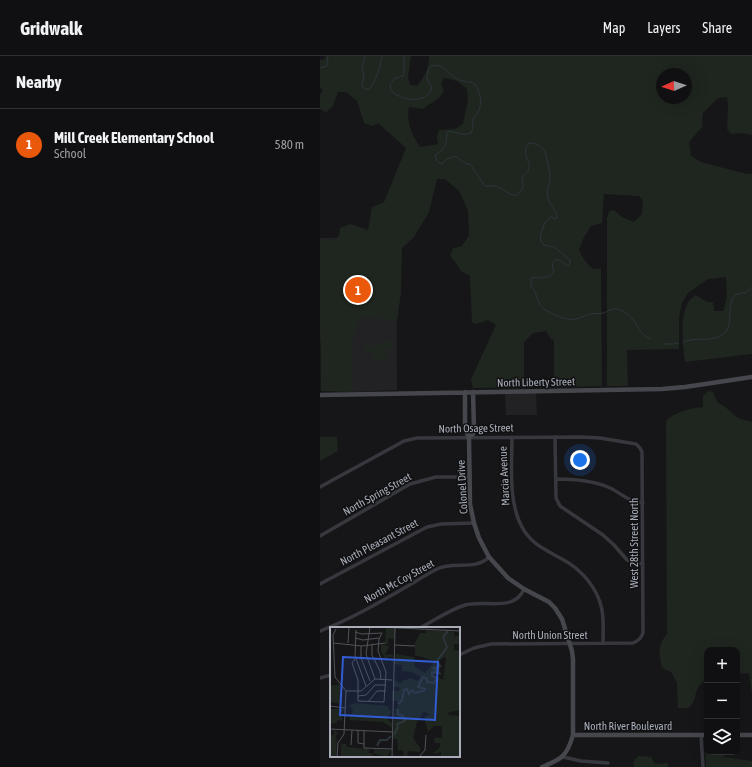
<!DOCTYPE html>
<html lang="en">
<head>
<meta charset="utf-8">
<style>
	body { margin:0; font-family:"Asap Condensed",sans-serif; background:#19191b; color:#f1f3f6 }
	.controls { position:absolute; right:12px; bottom:12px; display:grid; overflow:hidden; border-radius:8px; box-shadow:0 4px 16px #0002 }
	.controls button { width:36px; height:36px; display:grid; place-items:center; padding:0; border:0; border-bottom:1px solid #303032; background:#101012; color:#f1f3f6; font:20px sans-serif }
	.compass { position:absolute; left:336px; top:12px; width:36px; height:36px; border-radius:50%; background:#101012; box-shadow:0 4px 16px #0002; rotate:267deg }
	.you { position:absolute; left:260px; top:404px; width:14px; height:14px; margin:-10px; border:3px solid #fff; border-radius:50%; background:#1a73e8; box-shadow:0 0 0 6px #1a73e833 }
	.badge { display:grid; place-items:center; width:26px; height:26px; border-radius:50%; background:#ea580c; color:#fff; font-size:13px; font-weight:700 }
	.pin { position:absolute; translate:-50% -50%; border:2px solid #fff; box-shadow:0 1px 4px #0006 }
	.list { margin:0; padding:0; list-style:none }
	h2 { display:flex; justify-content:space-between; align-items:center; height:52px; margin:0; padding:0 16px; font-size:17px }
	h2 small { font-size:13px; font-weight:400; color:#9c9d9f }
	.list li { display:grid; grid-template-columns:26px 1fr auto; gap:12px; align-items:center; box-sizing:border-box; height:72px; padding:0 16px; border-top:1px solid #303032 }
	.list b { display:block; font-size:15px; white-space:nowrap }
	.list p { margin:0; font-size:13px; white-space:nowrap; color:#9c9d9f }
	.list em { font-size:13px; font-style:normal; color:#9c9d9f }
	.icon { flex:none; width:22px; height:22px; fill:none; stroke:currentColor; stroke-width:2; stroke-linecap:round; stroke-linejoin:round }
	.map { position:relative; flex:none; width:432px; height:711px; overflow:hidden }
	header { display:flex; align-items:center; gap:24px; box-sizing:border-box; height:56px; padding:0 20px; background:#101012; border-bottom:1px solid #303032 }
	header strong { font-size:19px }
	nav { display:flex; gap:22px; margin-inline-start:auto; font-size:14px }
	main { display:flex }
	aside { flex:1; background:#101012 }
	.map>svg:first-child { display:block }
	.built { fill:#222225 }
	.green { fill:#1e261f; fill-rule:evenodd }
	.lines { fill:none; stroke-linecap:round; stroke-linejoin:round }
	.stream { stroke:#2c353c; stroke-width:1 }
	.street { stroke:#37383d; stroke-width:3.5 }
	.secondary { stroke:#45474d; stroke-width:4.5 }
	.labels { text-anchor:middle; stroke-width:3; stroke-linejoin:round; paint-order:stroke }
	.street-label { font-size:11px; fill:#a8adb8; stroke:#111113 }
	.inset-river { fill:none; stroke:#2c353c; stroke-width:2 }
	.inset-road { fill:none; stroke:#505258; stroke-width:1 }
	.view { fill:#325cd3; fill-opacity:0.15; stroke:#325cd3; stroke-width:2 }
	.inset-edge { fill:none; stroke:#a8adb8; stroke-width:2 }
</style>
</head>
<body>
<header>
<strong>Gridwalk</strong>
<nav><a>Map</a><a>Layers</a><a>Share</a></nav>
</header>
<main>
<aside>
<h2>Nearby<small></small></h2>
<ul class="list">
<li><span class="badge">1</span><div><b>Mill Creek Elementary School</b><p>School</p></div><em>580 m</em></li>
</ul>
</aside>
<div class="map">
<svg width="432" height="711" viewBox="0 0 432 711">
	<rect width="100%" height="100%" fill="#161618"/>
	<!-- built -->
	<path class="built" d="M76 181 77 334 32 336 31 285 0 286V182Z
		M185 337H216L217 359H186Z"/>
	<!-- green -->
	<path class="green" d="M5 0H91L88 21 90 29 97 30C104 22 109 12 109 0H432V79L422 77 411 78 407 73 408 48 407 41 398 42 383 57 382 71 369 86 371 100 381 106 427 118H432V298L365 306C363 288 357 249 376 239L387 246H393L394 255H403L407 242 406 221 388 223 368 237 362 247 359 261V293L307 294 308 330H287V162L289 155 294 154 302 161 314 166 322 158 323 145 319 140 284 138 282 167 271 170 264 181 259 194 265 205 273 213H281L282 330 234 331V284L231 283 226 275 213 277 204 286V331L153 332 151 323 176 269 168 264 156 268 152 266 150 220 141 215 136 207 130 200 133 192 142 190 149 179 148 155 139 135 125 123H117L109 156 94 181 82 192 81 237 77 265 44 261 37 268 32 289V336L1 335 0 184 14 183 19 180 20 172 30 168 48 174 52 151 64 146 86 92 58 67 53 70 44 67 37 45 26 36H18L13 50 6 56 0 53V39L3 34 0 32V4L5 3ZM342 18H366V42H342ZM124 22 137 25 147 33 148 44 143 68 135 73 119 74 117 81 118 88 100 91C92 78 86 67 89 51L103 53C112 45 119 45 124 35L121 28Z
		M63 285H72V293H66V304H53V296H44V289H52V293H55V288H63Z
		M388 335 393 336 398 347 404 350 418 362 432 366V638L429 617 417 618V594H387V618H385L384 625C382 627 379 629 378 632 373 642 376 655 358 652L357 627 351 616 342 612C339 597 337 590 347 578L346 365C354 356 371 352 383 351V340Z
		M0 381H17L18 395 0 405Z
		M385 682H387V696H404V701L432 705V711H386Z
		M318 700 331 701 335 708 348 707V711H314L313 707Z"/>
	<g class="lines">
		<!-- stream -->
		<path class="stream" d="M45 0 42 10 44 20 42 30 45 33H49C55 29 61 7 62 0
			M84 0V17L83 20 75 22 70 28 71 34C79 45 109 49 112 31 105 24 106 17 111 10 124 7 127 17 136 22 142 26 148 25 155 28 160 37 163 46 158 56 157 59 153 61 153 64 152 70 154 70 151 77 140 81 136 74 127 76 126 88 127 92 115 99L117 105 121 108 123 107 127 103 135 100 146 108H150L165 130C168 130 172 130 175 130 185 132 195 148 202 133 204 129 203 125 202 121 220 108 197 101 209 87 215 87 221 90 225 95 227 104 230 115 230 124 229 130 226 136 228 142 229 150 237 153 237 162L235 163 231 161 225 166 220 181 221 185 224 189 234 191 250 204V207L248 210C244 209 243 206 239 204 231 202 232 212 234 216 228 224 220 221 211 222V230C218 237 216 247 224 253 234 259 245 265 256 263 261 262 265 259 271 258 275 257 279 258 283 257 287 256 292 252 297 253 317 258 317 278 330 283
			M0 12 7 10 8 0
			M363 286C375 280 397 288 406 275 415 264 402 235 426 237L432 231
			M344 288H353L358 287"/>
		<!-- street -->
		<path class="street" d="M192 381C192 409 188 446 202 471 211 488 226 494 242 503 261 513 278 532 282 554 284 565 283 576 283 587
			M235 381 236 442 240 450 283 479 294 489 307 504 314 507 323 508
			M236 423C254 423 271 424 288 431 302 437 306 445 323 447
			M0 431 84 385 97 382 262 381 280 382 316 388 320 392 322 396 323 577C321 583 318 585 313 587L171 588 154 592 139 599
			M0 480 90 428 116 421H150
			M0 528 107 471 121 468 154 467
			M100 572C115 564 129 554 145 549 164 543 194 557 204 533
			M0 575C32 563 63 544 93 527 101 522 109 517 117 513 134 505 155 515 169 501
			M0 622 11 619
			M381 679 383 711
			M243 701 261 705 288 707"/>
		<!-- secondary -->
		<path class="secondary" d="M145 336V374L149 381 150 448 154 467 159 482 169 501 188 522 204 533 229 546 235 552 242 563 252 595 253 603V679C247 700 242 703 222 711
			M0 339 342 333 365 331 432 321
			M149 381 153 378 154 374 153 336
			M253 679H387
			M417 679H432"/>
	</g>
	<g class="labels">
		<!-- street labels -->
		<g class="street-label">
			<text transform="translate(216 326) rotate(-1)" y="4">North Liberty Street</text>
			<text transform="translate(156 372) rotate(-1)" y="4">North Osage Street</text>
			<text transform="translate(184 420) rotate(-93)" y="4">Marcia Avenue</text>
			<text transform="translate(142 431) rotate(-93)" y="4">Colonel Drive</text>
			<text transform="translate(57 438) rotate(-29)" y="4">North Spring Street</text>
			<text transform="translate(59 486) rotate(-28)" y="4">North Pleasant Street</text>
			<text transform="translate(314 487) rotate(-90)" y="4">West 28th Street North</text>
			<text transform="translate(79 525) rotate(-29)" y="4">North Mc Coy Street</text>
			<text x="230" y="583">North Union Street</text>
			<text x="308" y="674">North River Boulevard</text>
		</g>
	</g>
	<!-- overview -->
	<g transform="translate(10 571)">
		<rect width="130" height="130" fill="#161618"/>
		<path d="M56 1H65L64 12 58 11V17H55ZM96 3 124 5V10L130 8V17H124V23L130 24V83L117 86 119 88 130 89V130H111V125L103 127 110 120V116H105L104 111H112V99H104L98 105 95 93V89L100 88 94 84 87 95 83 111 91 122 89 125 78 124 77 130H74L73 123 68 124 67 112H63L65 82 68 81 67 74H62V64L70 63 69 60H63L64 53 71 57 72 54 81 51 87 54 91 50 82 45 72 44V38L63 37 66 31 65 27 84 30 85 40 95 46 105 34 85 28V16L90 6H96ZM114 30 116 31 113 53 104 48 109 47 111 39 108 35ZM51 17 59 19 55 28 63 27V30H58L57 35 51 25ZM3 58H10L11 77 0 75V60ZM26 76 57 79 61 85 57 92 62 96V101L53 95 19 93 23 83 19 78ZM0 82H14L11 87 13 94 7 93V96L0 97ZM4 103 8 106 5 111 7 112 6 130H0V108H4ZM11 117H17L16 120 39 122V126H44V122L60 123V125L57 130 44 126 40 130H11Z" fill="#1e261f" fill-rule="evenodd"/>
		<path class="inset-river" d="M68 77 72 73 74 63 77 62 79 67 82 63 85 66 94 64 95 62 88 60 93 50 97 52V55L104 56 106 51 102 49V45L109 46 103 41 110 39 107 34 117 20 113 10 118 4M64 108 68 100 67 97 75 94 73 89 68 87V82M47 119 50 113H57L61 109"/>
		<path class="inset-road" d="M40 0 36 27 45 52M50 0 130 4M6 2 3 8 5 50 16 64 14 107 8 116 7 130M26 3 25 29 36 59M25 5 32 7 52 6 49 12 48 24 56 45 54 75 28 74V53L22 36 25 32M25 11 33 13 49 11M3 16 32 19 55 16M18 16 19 0M42 17V28L50 44 51 52M64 18 85 19M31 19V31L40 54M16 64H31L45 52 62 53M28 69 36 68 45 58H56M38 75 47 64H56M0 79 15 81M0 102 63 105M28 103V116L34 117M34 104V121L62 122M21 118 22 103M62 130 65 1M89 130 95 123 96 108"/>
		<path class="view" d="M13 30 108 35 105 93 10 88Z"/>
		<rect width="130" height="130" class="inset-edge"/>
	</g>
</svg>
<div class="controls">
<button>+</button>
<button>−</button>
<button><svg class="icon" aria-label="layers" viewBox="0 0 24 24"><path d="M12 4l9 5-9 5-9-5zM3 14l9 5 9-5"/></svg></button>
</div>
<svg class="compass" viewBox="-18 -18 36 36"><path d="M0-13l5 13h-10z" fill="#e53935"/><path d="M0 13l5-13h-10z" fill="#9c9d9f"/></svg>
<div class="you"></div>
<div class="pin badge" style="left:38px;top:234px">1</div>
</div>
</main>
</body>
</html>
